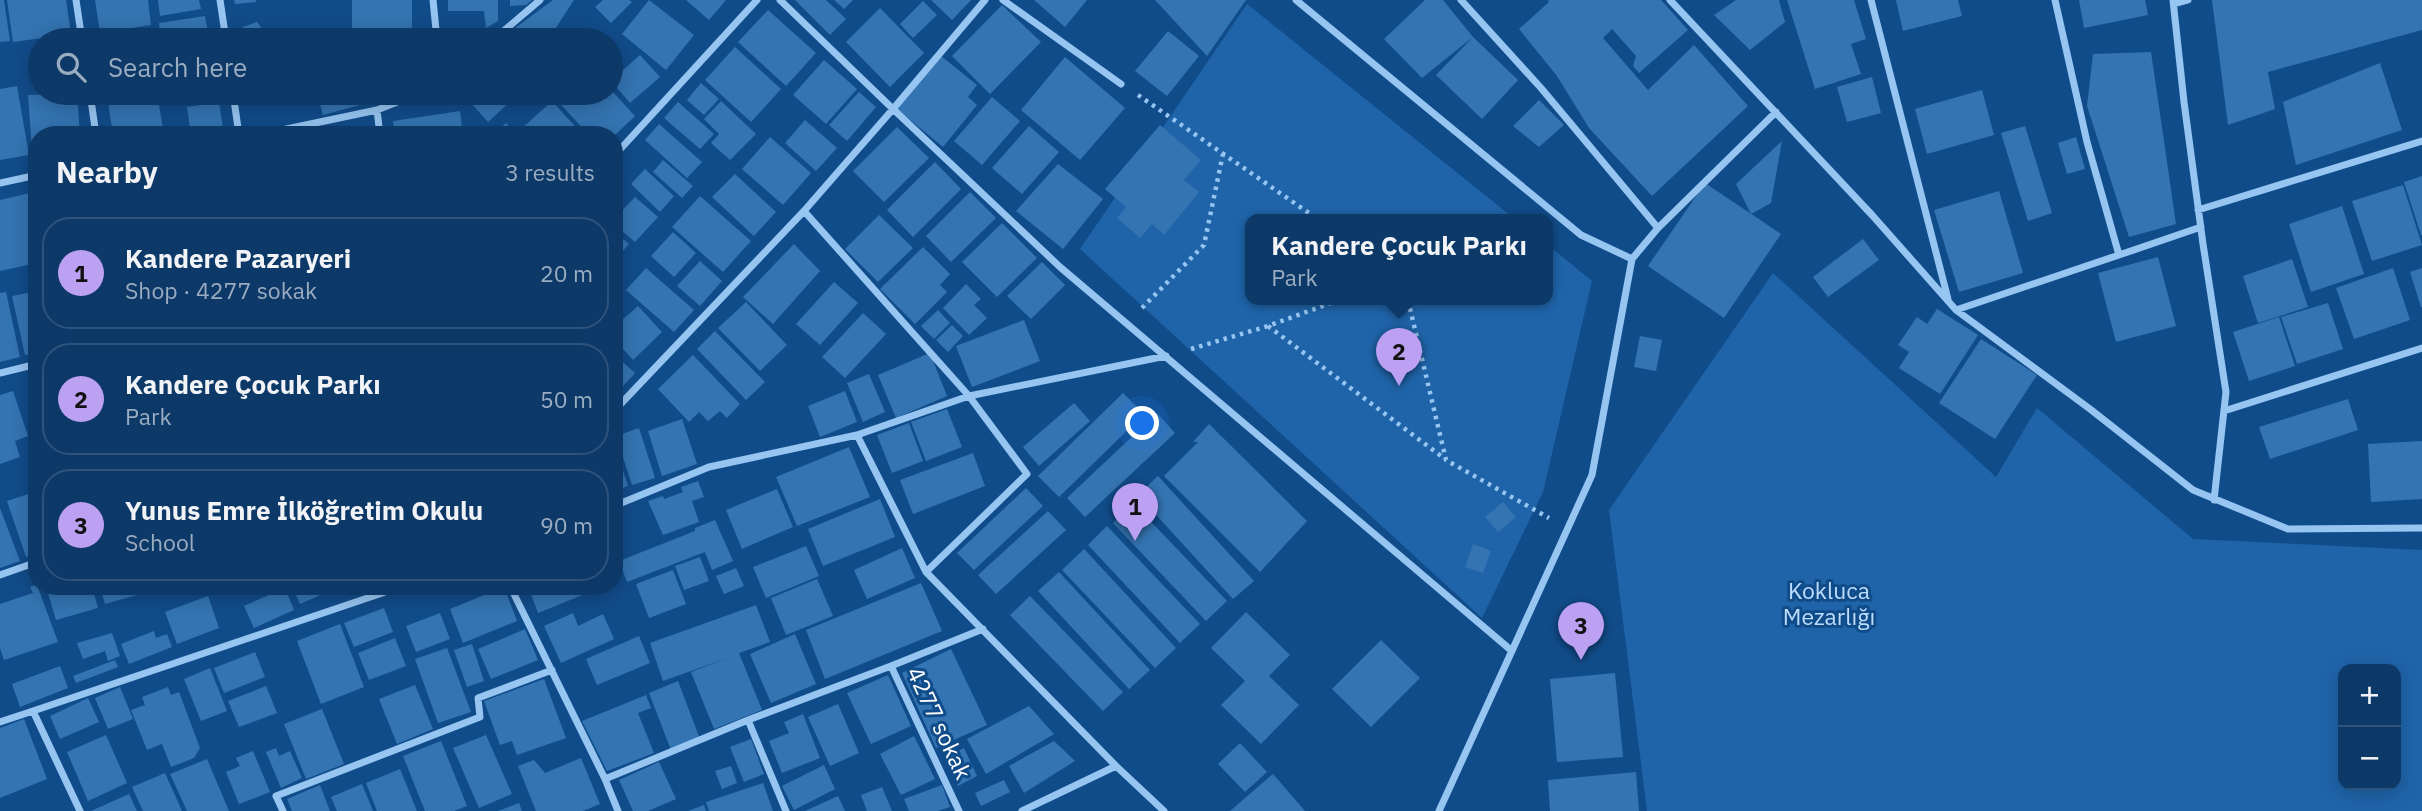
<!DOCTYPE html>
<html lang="en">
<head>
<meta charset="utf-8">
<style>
	body { margin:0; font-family:"IBM Plex Sans",sans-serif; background:#1b4471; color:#f1f3f6 }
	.controls { position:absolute; right:21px; bottom:21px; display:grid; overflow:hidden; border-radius:14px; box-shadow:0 4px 18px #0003 }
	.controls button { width:63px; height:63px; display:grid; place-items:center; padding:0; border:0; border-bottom:2px solid #2d537c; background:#0d3968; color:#f1f3f6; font:35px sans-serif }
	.you { position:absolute; left:1143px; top:424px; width:24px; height:24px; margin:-18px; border:5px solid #fff; border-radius:50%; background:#1a73e8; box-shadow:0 0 0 10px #1a73e833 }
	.badge { display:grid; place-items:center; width:46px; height:46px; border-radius:50%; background:#bca0f2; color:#111; font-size:23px; font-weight:700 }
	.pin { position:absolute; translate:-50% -58px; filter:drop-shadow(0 2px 4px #0008) }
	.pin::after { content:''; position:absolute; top:37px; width:24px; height:21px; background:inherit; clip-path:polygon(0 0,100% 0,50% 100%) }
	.popup { position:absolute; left:1245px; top:214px; width:308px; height:91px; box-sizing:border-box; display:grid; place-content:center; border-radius:14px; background:#0d3968; filter:drop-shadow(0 2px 5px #0005); font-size:23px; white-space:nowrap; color:#9aacc0 }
	.popup b { font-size:26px; color:#f1f3f6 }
	.popup::after { content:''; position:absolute; left:50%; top:100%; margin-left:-14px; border:14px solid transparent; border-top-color:#0d3968 }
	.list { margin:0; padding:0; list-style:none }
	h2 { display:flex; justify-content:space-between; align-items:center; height:91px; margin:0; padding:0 28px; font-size:30px }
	h2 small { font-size:23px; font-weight:400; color:#9aacc0 }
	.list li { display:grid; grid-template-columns:46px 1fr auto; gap:21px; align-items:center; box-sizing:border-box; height:112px; margin:0 14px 14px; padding:0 14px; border:2px solid #2d537c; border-radius:28px }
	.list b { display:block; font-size:26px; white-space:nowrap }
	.list p { margin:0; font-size:23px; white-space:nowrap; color:#9aacc0 }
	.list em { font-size:23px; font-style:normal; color:#9aacc0 }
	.icon { flex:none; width:38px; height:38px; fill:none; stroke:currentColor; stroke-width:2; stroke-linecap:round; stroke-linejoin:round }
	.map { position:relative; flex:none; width:2422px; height:811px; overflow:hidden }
	.search { position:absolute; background:#0d3968; box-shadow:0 4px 18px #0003; left:28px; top:28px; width:595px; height:77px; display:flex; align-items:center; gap:18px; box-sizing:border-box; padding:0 24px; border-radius:38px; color:#9aacc0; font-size:26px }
	.panel { position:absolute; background:#0d3968; box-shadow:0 4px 18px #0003; left:28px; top:126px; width:595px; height:469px; border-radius:28px }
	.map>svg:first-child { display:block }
	.green { fill:#1f64a9; fill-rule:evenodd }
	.building { fill:#3474b2 }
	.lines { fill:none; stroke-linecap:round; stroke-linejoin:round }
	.path { stroke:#96c5f1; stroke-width:4.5; stroke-dasharray:3.5 5; stroke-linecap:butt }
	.minor { stroke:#96c5f1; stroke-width:7 }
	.labels { text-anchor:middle; stroke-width:6; stroke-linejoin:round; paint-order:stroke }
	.park-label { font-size:23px; fill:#bdddfd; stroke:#114c8a }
	.street-label { font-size:23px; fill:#fff; stroke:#114c8a }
</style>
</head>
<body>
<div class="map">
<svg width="2422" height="811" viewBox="0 0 2422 811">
	<rect width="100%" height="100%" fill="#114c8a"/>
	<!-- green -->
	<path class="green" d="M1247 4 1516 220H1250V300H1548V245L1592 281 1543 492 1482 618 1080 249Z
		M1773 273 1996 477 2037 408 2193 539 2422 550V811H1647L1609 510ZM2343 669H2396V785H2343Z"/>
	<!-- building -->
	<path class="building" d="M0 0H4L10 41 0 42Z
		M7 0H66L71 34 13 42Z
		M95 0H148L151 25 100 33Z
		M158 0H199L201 9 160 16Z
		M234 0H256V2L235 4Z
		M352 0H412V29H352Z
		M448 0H498V21L486 28 484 11H448Z
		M510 0H532L526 5 510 6Z
		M553 0H574L548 40H499Z
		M603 0H629L632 2 611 23 595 7Z
		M649 0 694 35 666 70 622 34Z
		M686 0H726L709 20Z
		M795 0H826L846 19 830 35Z
		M834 0H853L844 9Z
		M931 0H971L952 20Z
		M1034 0H1087L1065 27Z
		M1155 0H1246L1207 56Z
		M1425 0H1443L1473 37 1518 80 1482 119 1436 75 1473 37 1422 78 1384 39Z
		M1548 0H1661L1688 30 1639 73 1633 66 1636 56 1612 29 1603 38 1648 90 1694 45 1748 106 1652 196 1589 128 1557 76 1519 29 1549 2Z
		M1736 0H1779L1785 22 1750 50 1714 15Z
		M1787 0H1854L1866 39 1851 44 1861 74 1815 89Z
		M1896 0H1958L1962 16 1903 31Z
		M2079 0H2145L2148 15 2084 28Z
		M2212 0H2422V30L2268 72 2275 109 2228 125Z
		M923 1 937 15 913 38 900 24Z
		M1002 5 1041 42 990 94 952 56Z
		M880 8 924 53 890 87 846 42Z
		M768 10 816 53 786 86 738 42Z
		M205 16 209 38 161 40 159 23Z
		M257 22 271 40H245L243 27Z
		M148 29 150 40H97V37Z
		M1168 31 1199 56 1167 96 1135 71Z
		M373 36H412V40H373Z
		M735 47 781 89 751 122 705 80Z
		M2151 52 2176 224 2129 237 2087 106 2093 54Z
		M640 55 660 77 630 103 611 81Z
		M941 56 977 85 968 97 977 105 943 147 897 109Z
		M1065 57 1125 108 1080 160 1021 110Z
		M824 60 857 89 826 124 793 95Z
		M2380 63 2402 130 2296 165 2283 102Z
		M1872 77 1881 113 1847 122 1837 87Z
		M701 83 719 99 704 115 687 100Z
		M17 86 29 155 0 160V89Z
		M611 90 635 116 615 135H589L550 93H611Z
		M1982 90 1994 135 1927 154 1915 109Z
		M859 92 876 107 847 141 829 125Z
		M77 93 80 135H37V150H32L28 95Z
		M114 93H157L164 135H113L107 95Z
		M167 93H212V94L168 101Z
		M253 93H312V94L254 103Z
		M317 93H369L371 102 323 115Z
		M462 93H509L514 98 488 122Z
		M992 97 1020 121 982 165 954 141Z
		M1539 100 1564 125 1539 147 1513 126Z
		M552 101 583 135H523L519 131Z
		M721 101 756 134 730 160 711 143 719 134 704 119Z
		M219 102 224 135H191L187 107Z
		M678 102 714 134 700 149 664 118Z
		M460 111 463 135H395L393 121Z
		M805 120 837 148 816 171 785 143Z
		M506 123 516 135H492Z
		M659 124 702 162 687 178 645 140Z
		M1160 125 1201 160 1184 180 1199 192 1164 235 1152 224 1140 238 1117 218 1126 207 1105 189Z
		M1029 126 1059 152 1022 194 992 168Z
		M2025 126 2052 213 2028 221 2001 133Z
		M897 127 929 158 884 202 853 171Z
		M770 137 811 173 783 205 742 169Z
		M2076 137 2085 169 2067 174 2058 143Z
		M1782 141 1771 203 1751 214 1736 184Z
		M663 160 693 186 682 198 653 172Z
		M935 162 961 189 913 237 887 210Z
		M1058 164 1103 199 1063 249 1016 211Z
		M645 169 674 196 660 212 631 184Z
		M735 174 776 212 754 236 712 197Z
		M2422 176V235H2421L2404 182Z
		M1705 183 1781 234 1724 318 1648 266Z
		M2403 185 2422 245 2372 261 2352 201Z
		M1999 191 2023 273 1959 292 1934 210Z
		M970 192 996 218 951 262 926 236Z
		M30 193 37 222V263L0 271V200Z
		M700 196 751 241 723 272 672 227Z
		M635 197 658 217 635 242 614 224V219Z
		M2342 206 2364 274 2311 292 2289 224Z
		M879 215 913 248 878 282 845 249Z
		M1002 223 1037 258 997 297 962 262Z
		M614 231 629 244 614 261Z
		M673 232 696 253 674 277 651 256Z
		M1863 239 1879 260 1828 297 1813 277Z
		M794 244 820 271 773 324 743 297Z
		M923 247 950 274 940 285 947 292 915 324 880 289Z
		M2158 257 2176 326 2116 342 2098 273Z
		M2292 259 2308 307 2258 323 2243 276Z
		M700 261 722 281 700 306 677 286Z
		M1042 262 1065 285 1031 319 1007 296Z
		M646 268 694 310 674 332 626 290Z
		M2393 268 2410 320 2354 339 2336 288Z
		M2422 268V307H2421L2410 272Z
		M834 282 858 303 820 345 796 324Z
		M966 284 981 299 974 305 987 318 969 335 943 308Z
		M37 291V353L25 355 12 296Z
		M6 292 20 357 0 362V293Z
		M746 302 787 345 760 371 718 328Z
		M2328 303 2343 349 2297 364 2281 317Z
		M638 306 662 332 633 360 614 339V314L621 321Z
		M1937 309 1978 335 1940 394 1899 368 1909 352 1898 345 1917 317 1927 324Z
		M938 310 950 323 934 339 921 326Z
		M863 313 886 334 845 378 822 357Z
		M2279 317 2295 366 2249 381 2233 332Z
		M1024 320 1040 361 972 387 956 346Z
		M952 325 963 336 948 352 936 340Z
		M715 331 765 382 746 400 697 349Z
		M1640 336 1662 340 1656 371 1634 367Z
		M1981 339 2037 375 1995 439 1939 403Z
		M930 353 947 396 896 418 878 375Z
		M693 355 740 404 727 418 720 411 708 421 699 412 689 422 658 389Z
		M617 357 635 373 614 396V360Z
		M869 374 885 412 863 422 847 383Z
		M13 391 28 436 15 441 20 457 0 464V395Z
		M845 391 857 422 820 437 808 406Z
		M1123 393 1144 414 1059 497 1038 476Z
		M2348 399 2358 430 2270 459 2259 427Z
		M1074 403 1090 421 1039 466 1023 447Z
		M947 409 962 447 926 461 911 422Z
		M1157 413 1175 433 1085 517 1067 498Z
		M682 419 697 464 662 476 648 431Z
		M37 422V441L32 442 28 423Z
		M909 423 923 461 892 473 877 435Z
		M1209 424 1307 521 1260 572 1164 476 1198 442H1193Z
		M639 428 655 478 632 485 616 436Z
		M2422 441V499L2371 502 2368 444Z
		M614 444 628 486 614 491Z
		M849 447 870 497 797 526 776 477Z
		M37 451V468L30 453Z
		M973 453 985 486 913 514 900 480Z
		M1158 476 1254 581 1233 599 1138 495Z
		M698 481 704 497 692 501 699 522 663 535 648 501 663 496 664 499 683 492 681 487Z
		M1026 488 1043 506 974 570 957 553Z
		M777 489 793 527 742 549 726 510Z
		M37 491V553L26 557 7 501Z
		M880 499 895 537 823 566 808 529Z
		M1503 502 1516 517 1498 532 1485 517Z
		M1133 503 1227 601 1206 621 1113 523Z
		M0 508 20 561 0 568Z
		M1048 511 1066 530 996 594 978 575Z
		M715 520 733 561 712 570 705 552 627 582 619 561 695 531V528Z
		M1107 526 1200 624 1180 643 1088 545Z
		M1473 544 1491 551 1483 573 1465 567Z
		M806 546 819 576 766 598 753 567Z
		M902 548 915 578 867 599 854 570Z
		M1084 549 1176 648 1155 668 1062 570Z
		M700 557 709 581 684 590 675 566Z
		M736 568 744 586 724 594 716 576Z
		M673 570 686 604 649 618 636 584Z
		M1059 572 1150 670 1129 689 1038 591Z
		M817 579 833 616 786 635 771 598Z
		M921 583 942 631 825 679 806 630Z
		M37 585 58 642 4 660 0 648V604L33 593 30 587Z
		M46 586H92L98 608 56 620Z
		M100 586H147L148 592 105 604Z
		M151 586H174V587L153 593Z
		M292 586H341L300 604Z
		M528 586H605L538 613Z
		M504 587 517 621 463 643 450 609Z
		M285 588 294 610 254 628 244 606Z
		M208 596 219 628 177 644 165 612Z
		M1030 596 1123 692 1103 711 1010 615Z
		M756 605 770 642 739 653 762 710 714 729 691 672 730 657 663 681 650 643Z
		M384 608 393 632 354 647 344 623Z
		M1246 612 1290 655 1269 676 1299 705 1261 744 1221 705 1245 681 1211 648Z
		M440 613 450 639 416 652 406 626Z
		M573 613 578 626 603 614 614 639 561 663 544 626Z
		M340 624 364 687 321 704 297 641Z
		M525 629 538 660 491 679 478 649Z
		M154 631 156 638 167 634 172 647 129 664 121 644Z
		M112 633 120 656 108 661 105 651 83 659 77 643Z
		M795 634 816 684 771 703 750 654Z
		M639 636 650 663 597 685 586 659Z
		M395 638 406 666 369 680 358 653Z
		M1381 640 1420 678 1371 727 1332 689Z
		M472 644 484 681 467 687 454 650Z
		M447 648 471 712 438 723 415 659Z
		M951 649 987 725 936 748 902 673Z
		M255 652 265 677 224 693 214 668Z
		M115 660 118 667 76 683 73 676Z
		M60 666 68 688 20 707 12 684Z
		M210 668 227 711 201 721 184 679Z
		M1615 673 1623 757 1557 762 1550 679Z
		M888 675 911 726 871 744 847 693Z
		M544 679 566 738 517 755 512 741 500 745 484 701Z
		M678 681 700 739 671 750 649 693Z
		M415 685 433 729 397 744 379 699Z
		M266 686 277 713 239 727 228 701Z
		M120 687 133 719 108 729 95 698Z
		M168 687 171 695 179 692 200 748 194 758 171 767 162 744 147 750 131 710 145 705 142 697Z
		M646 695 651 708 638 713 654 753 607 771 582 721Z
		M88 698 99 722 60 739 50 716Z
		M838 704 859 753 830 766 808 717Z
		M1029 706 1054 734 986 774 967 739Z
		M322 709 344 764 306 779 284 724Z
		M803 714 820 758 782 773 769 741 789 733 784 722Z
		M24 719 47 779 0 798V728Z
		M106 735 127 783 88 801 67 752Z
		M486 735 512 794 479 808 453 748Z
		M914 736 935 779 901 795 880 754Z
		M751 739 764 774 744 782 730 747Z
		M441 741 467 806 454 811H425L403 756Z
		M1054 741 1075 761 1024 793 1009 766Z
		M1240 743 1267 772 1245 792 1218 764Z
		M276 748 279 756 290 751 302 778 281 788 266 752Z
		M964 748 977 776 958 786 944 758Z
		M253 751 270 792 239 804 226 772 240 766 236 758Z
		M581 758 600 804 583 811H536L518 766 534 760 545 773Z
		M207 759 229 811H187L170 774Z
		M659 762 676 799 648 811H633L619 780Z
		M824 765 835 789 794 810 782 786Z
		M731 766 737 783 722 789 715 771Z
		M400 769 417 811H377L366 783Z
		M1636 772 1639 811H1550L1548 780Z
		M165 773 182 811H143L132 787Z
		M1273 774 1305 811H1230Z
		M1004 780 1010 792 981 806 975 793Z
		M763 783 773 811H709L706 802Z
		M362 784 373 811H337L331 797Z
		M320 785 330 811H292L287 799Z
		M942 785 950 807 938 811H909L904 799Z
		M882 787 892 811H867L861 795Z
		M129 794 137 811H91Z
		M838 796 845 811H805Z
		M519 803 522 811H498Z
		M704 805 706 811H688Z"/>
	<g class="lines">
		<!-- path -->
		<path class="path" d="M1138 95 1319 220
			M1408 300 1446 460 1549 518
			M1142 308 1204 245 1223 154
			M1268 326 1445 459
			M1191 349 1268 326 1339 300"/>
		<!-- minor -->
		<path class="minor" d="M76 0 82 40
			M220 0 226 40
			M433 0 437 40
			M780 0 893 109 804 211 969 396 1027 474 926 572 1116 766 1164 811
			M985 0 893 109 1060 267 1512 651
			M1003 0 1121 84
			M1296 0 1581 235 1632 259
			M1461 0 1541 88 1658 228
			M1670 0 1872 215 1956 310 2090 409 2193 490 2288 529 2422 528
			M1871 0 1948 299
			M2173 0 2184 102 2203 244 2226 392 2214 500
			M2174 4 2188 0
			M493 40 540 0
			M90 93 96 135
			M233 93 239 135
			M377 110 380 135
			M258 135 377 110 420 93
			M614 156 757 0
			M0 183 37 175
			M2198 210 2422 141
			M2119 255 2201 227
			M1956 310 2119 255 2087 142 2055 0
			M0 373 37 364
			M614 411 804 211
			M2224 411 2422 348
			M857 435 926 572
			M614 506 709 467 857 435 969 396 1166 356
			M0 575 37 562
			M510 586 605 779
			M33 711 403 586
			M0 722 33 711 80 811
			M283 811 276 796 480 717 478 698 552 670
			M618 811 605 779 748 720
			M786 811 748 720 891 666
			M959 811 891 666 983 629
			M1022 811 1116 766
			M1439 811 1592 475 1632 259 1658 228 1776 112"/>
	</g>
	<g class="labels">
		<!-- park labels -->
		<g class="park-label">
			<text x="1829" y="599">Kokluca<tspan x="1829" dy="26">Mezarlığı</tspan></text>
		</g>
		<!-- street labels -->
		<g class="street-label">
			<text transform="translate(939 723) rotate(65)" y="8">4277 sokak</text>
		</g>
	</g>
</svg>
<div class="controls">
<button>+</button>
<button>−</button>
</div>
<div class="you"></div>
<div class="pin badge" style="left:1135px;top:541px">1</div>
<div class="pin badge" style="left:1399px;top:386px">2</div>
<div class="popup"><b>Kandere Çocuk Parkı</b>Park</div>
<div class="pin badge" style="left:1581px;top:660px">3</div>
<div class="search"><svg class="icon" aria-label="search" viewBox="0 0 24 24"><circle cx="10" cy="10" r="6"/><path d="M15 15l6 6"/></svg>Search here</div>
<section class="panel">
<h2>Nearby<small>3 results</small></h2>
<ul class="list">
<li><span class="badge">1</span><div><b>Kandere Pazaryeri</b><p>Shop · 4277 sokak</p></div><em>20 m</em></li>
<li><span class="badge">2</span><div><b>Kandere Çocuk Parkı</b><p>Park</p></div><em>50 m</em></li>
<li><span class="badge">3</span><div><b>Yunus Emre İlköğretim Okulu</b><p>School</p></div><em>90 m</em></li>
</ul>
</section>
</div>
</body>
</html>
